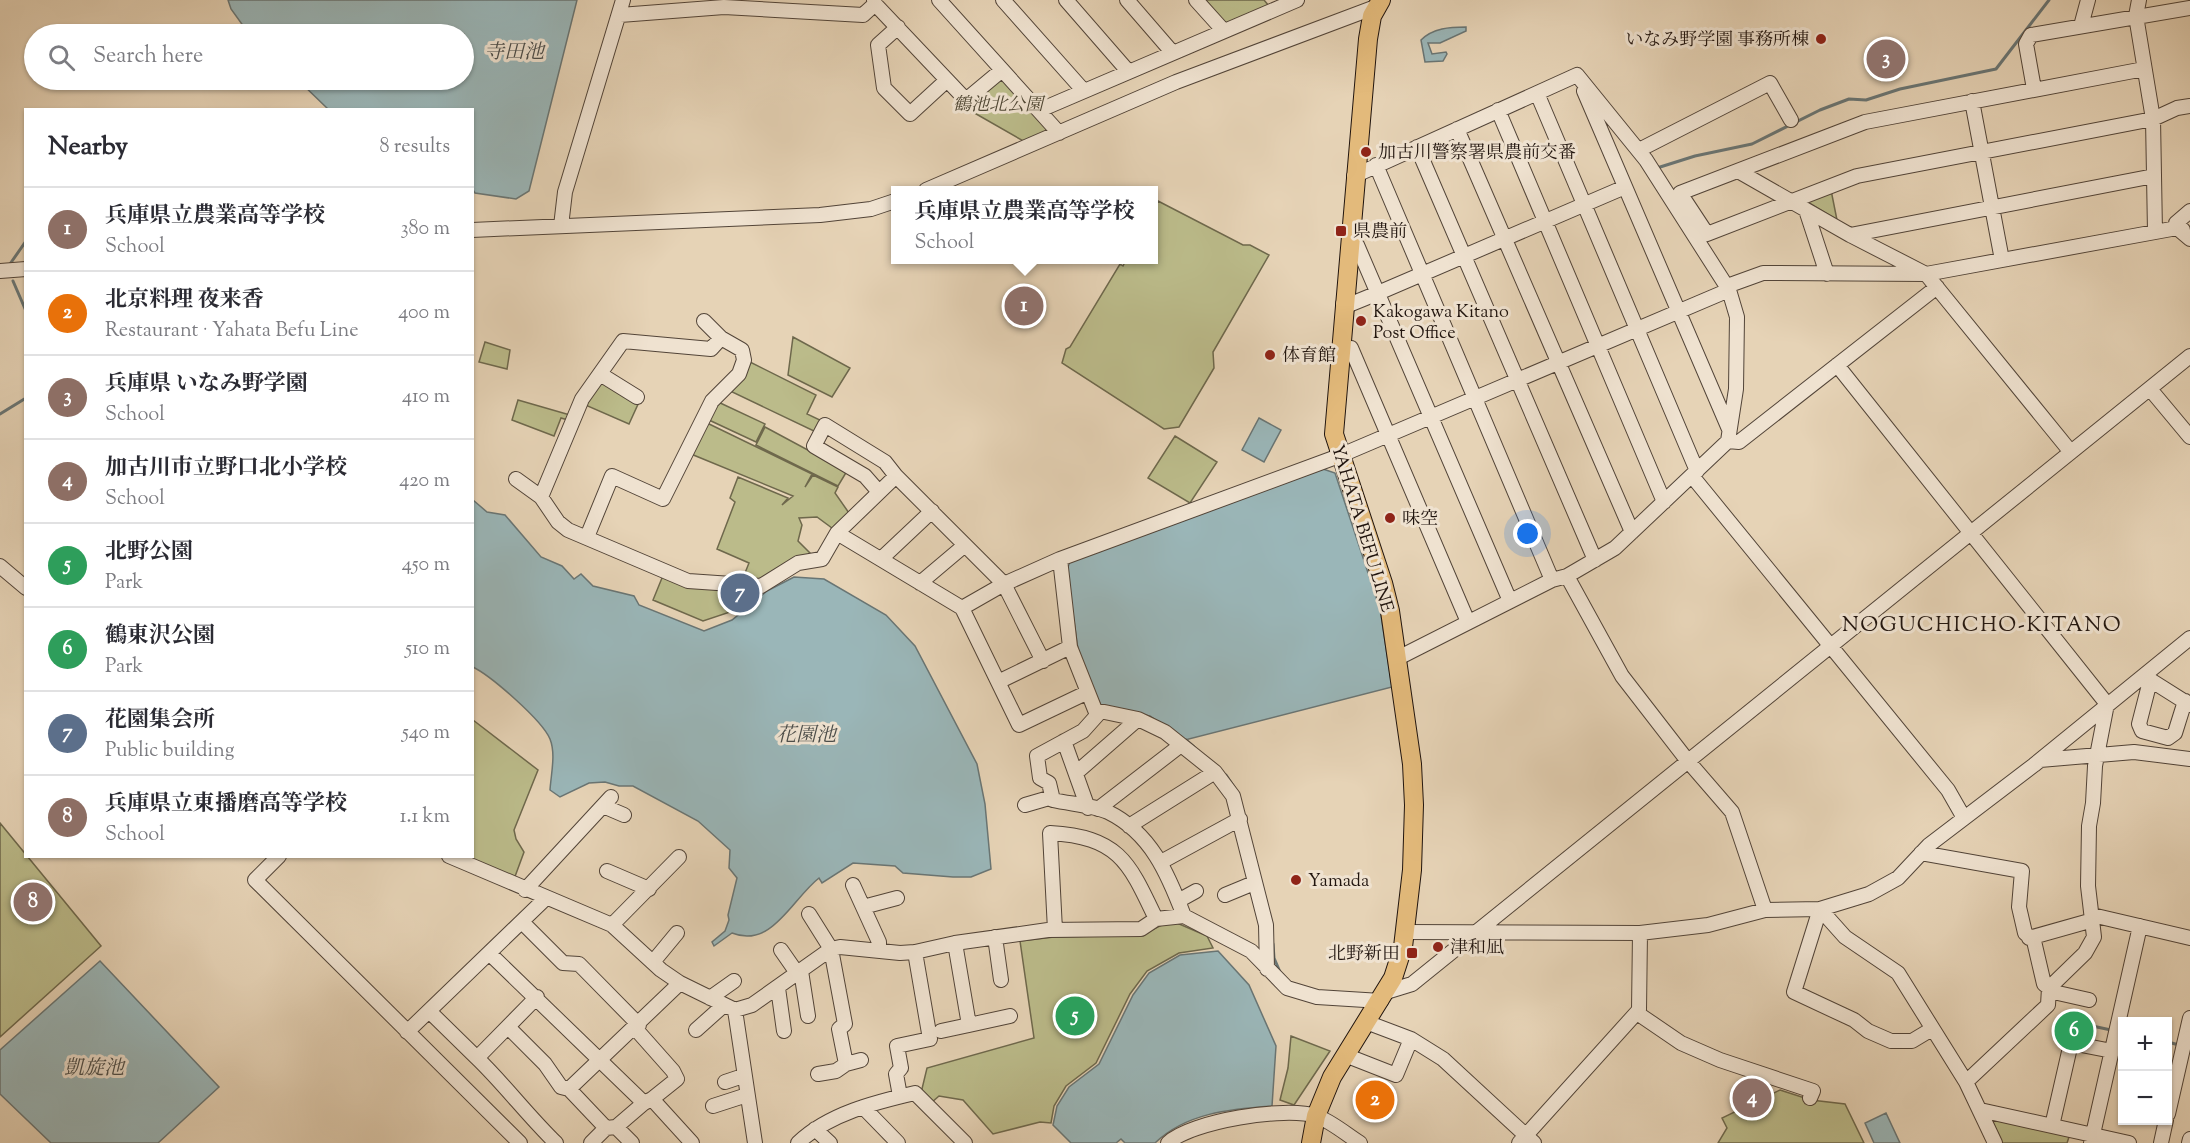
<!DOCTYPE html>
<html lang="en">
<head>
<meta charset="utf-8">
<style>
	body { margin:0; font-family:"Sorts Mill Goudy","Noto Serif JP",serif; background:#f2f2f3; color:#2b2b33 }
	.controls { position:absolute; right:18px; bottom:18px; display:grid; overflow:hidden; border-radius:0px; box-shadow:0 2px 4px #0004 }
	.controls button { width:54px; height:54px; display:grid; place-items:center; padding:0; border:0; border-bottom:2px solid #e1e1e2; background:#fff; color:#2b2b33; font:30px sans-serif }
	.you { position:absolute; left:1528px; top:534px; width:21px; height:21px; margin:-15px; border:4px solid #fff; border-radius:50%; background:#1a73e8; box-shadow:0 0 0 9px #1a73e833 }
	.badge { display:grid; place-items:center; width:39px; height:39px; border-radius:50%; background:#ea580c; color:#fff; font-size:20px; font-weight:700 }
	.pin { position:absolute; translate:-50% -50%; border:3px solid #fff; box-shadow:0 2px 6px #0006 }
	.popup { position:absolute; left:891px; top:186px; width:267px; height:78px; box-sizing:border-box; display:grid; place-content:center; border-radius:0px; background:#fff; filter:drop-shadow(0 2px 4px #0005); font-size:20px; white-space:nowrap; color:#7c7c81 }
	.popup b { font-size:22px; color:#2b2b33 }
	.popup::after { content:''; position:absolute; left:50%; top:100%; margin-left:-12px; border:12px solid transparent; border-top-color:#fff }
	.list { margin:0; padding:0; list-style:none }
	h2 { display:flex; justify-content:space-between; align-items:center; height:78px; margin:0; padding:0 24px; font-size:26px }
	h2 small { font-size:20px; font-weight:400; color:#7c7c81 }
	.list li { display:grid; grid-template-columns:39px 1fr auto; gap:18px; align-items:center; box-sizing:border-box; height:84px; padding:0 24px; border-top:2px solid #e1e1e2 }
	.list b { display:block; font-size:22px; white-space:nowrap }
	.list p { margin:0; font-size:20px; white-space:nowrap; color:#7c7c81 }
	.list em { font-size:20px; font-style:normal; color:#7c7c81 }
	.icon { flex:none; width:33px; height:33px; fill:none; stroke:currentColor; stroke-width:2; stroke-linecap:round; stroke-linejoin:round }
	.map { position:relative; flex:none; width:2190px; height:1143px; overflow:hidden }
	.search { position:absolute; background:#fff; box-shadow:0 2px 4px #0004; left:24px; top:24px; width:450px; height:66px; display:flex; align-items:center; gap:15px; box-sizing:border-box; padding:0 21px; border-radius:33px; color:#7c7c81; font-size:22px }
	.panel { position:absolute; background:#fff; box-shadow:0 2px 4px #0004; left:24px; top:108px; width:450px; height:750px; border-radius:0px }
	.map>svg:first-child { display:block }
	.green { fill:#bbbb8a; stroke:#6e684c; stroke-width:1.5 }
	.water { fill:#9ab6b8; stroke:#697574; stroke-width:1.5 }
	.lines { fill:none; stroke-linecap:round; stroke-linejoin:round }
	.stream { stroke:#697574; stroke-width:3 }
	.minor-casing { stroke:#524438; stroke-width:16 }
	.major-casing { stroke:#20140e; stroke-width:20 }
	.minor { stroke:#efe2d0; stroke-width:14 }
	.major { stroke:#e3ba7b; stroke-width:18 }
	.poi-dot { fill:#8f2418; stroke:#efe2d0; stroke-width:2 }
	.labels { text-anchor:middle; stroke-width:6; stroke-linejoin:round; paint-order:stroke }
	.poi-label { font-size:18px; fill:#20140e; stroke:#efe2d0; text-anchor:start }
	.park-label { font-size:18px; font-style:italic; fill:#4e4633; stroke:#efe2d0 }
	.street-label { font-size:18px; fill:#20140e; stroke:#efe2d0 }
	.water-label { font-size:20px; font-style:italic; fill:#4b4d4a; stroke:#efe2d0 }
	.quarter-label { font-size:21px; letter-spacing:1.5px; fill:#20140e; stroke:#efe2d0 }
</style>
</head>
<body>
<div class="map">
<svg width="2190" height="1143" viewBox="0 0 2190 1143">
	<rect width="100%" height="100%" fill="#e6d3b6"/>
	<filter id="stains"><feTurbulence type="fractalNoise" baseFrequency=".00333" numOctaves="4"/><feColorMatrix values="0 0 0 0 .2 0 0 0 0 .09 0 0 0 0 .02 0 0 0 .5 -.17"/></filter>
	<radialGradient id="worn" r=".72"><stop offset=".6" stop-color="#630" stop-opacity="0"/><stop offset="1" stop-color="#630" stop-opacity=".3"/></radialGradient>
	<!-- green -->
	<path class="green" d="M1203 0H1264L1269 6 1224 25Z
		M997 78H1002L1046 127V132L1025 142 964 107Z
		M1831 190 1837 220 1806 201Z
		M1158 201 1243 245H1250L1269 255 1213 352 1214 368 1179 427 1164 429 1062 363 1066 349 1070 347 1120 264 1123 266 1126 260H1153V210Z
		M793 337 850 368 832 397 788 375Z
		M485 342 510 350 507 369 479 362Z
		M746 360 816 395 807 414 822 421 816 432 728 390Z
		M598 378 639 402 629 424 583 404Z
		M518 400 570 415 568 420 561 418 554 436 512 420Z
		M716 401 765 424 756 442 709 420Z
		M705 422 812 474 805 487 813 475 838 487 835 493 849 513 836 531 817 517 799 518 802 525 798 541 815 558 771 577 741 583 749 563 717 549 735 502 730 498 738 477 788 498 782 505 793 496 691 454Z
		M765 427 847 471 838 486 756 445Z
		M1175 436 1217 462 1190 503 1148 478Z
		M664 573 731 588 730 612 703 621 653 600Z
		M473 720 538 770 514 830 516 839 524 852 513 882 454 857 472 856Z
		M0 823 101 946 0 1037Z
		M1177 923 1207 936 1213 948 1179 953 1147 971 1130 994 1096 1063 1066 1086 1054 1106 1051 1123 1040 1122 993 1134 963 1100 939 1096 931 1103 921 1093 927 1068 1034 1038 1020 941 1054 937 1141 935 1164 924Z
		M2069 1022 2090 1027 2087 1038 2082 1037 2080 1041 2055 1035Z
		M1291 1036 1330 1051 1294 1105 1280 1100 1288 1068Z
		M1780 1090 1811 1100 1845 1104 1864 1143H1718L1727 1128 1722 1118Z
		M1991 1118 2070 1134 2067 1143H2002Z"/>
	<!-- water -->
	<path class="water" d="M228 0H577L529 191 516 199 475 193 473 190 472 110 328 109 298 80H464V34H249L231 9Z
		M1466 27V31L1440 43H1428L1432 54 1446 52 1447 54 1443 61 1425 62 1421 40C1433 28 1450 27 1466 27Z
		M1259 418 1281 430 1264 462 1242 450Z
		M1323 469 1335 473 1380 609 1392 687 1185 740 1150 716 1102 707 1080 664 1067 570 1070 561Z
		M473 500 487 512 505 515 541 557 562 566 574 579 581 574 593 586 634 596 639 605 704 631 732 620 767 591 794 577 824 579 886 615 915 646 977 764 985 804 991 869 971 877H953L903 873 895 866 853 863 822 883 819 878C792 899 772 949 732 933L714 946 712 942 725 931 729 920 728 915 737 878 729 868 730 850 698 821 633 786H619L605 782 589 783 560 797 550 790C551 774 556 754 550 739 542 720 491 676 473 667Z
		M1218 951 1249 985 1276 1046 1272 1106C1230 1109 1186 1113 1155 1143H1125L1121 1139 1116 1143H1071L1053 1125 1057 1106 1069 1087 1099 1064 1133 995 1149 973 1180 955Z
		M100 961 219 1087 158 1143H51L0 1094V1050Z
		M1886 1113 1900 1143H1874L1865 1123Z"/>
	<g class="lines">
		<!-- stream -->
		<path class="stream" d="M1657 168 1695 156 1752 144 1820 110 1849 99 1866 100 1900 89 1996 69 2049 0
			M10 264 26 241
			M13 281 26 311
			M0 414 26 398
			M1186 740 1194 747
			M1226 775 1234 787
			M1273 944 1274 958 1280 972
			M2069 1021 2111 1030
			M2168 1042 2179 1045"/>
		<defs>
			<path id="minor" d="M874 0 875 4 966 100 1002 70
				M939 0 1059 133
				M1003 0 1083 90
				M1066 0 1127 70
				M1127 0 1172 52
				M1196 0 1223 30
				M2139 0 2136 16 2153 119 2155 232
				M620 15 724 7 863 15 875 4
				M2081 26 2088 0
				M898 27 878 45 884 88 910 114 947 80
				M2144 69 1865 122 1680 193 1707 234 1857 176 2153 119 2177 108 2190 106
				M2034 89 2026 44 2031 35 2190 8
				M1584 91 1729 429
				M1537 93 1697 471
				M1972 101 2002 260
				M1040 110 1297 0
				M1498 110 1664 502
				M1457 129 1632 532
				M1417 147 1595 560
				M1639 150 1770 83 1791 120
				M1376 165 1552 580
				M1738 171 1850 235 1926 274 2070 451
				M1354 176 1577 75 1646 160 1729 290 1737 317 1736 389 1728 441 1615 548 1567 576 1552 580 1398 658
				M926 190 1176 82 1378 6
				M1806 210 1827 274
				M561 226 565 192 623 0
				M472 230 820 215 871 209 895 201
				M2183 230 2176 223 2190 211
				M1850 235 2154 176
				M1349 243 1357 245 1510 601
				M0 271 26 269
				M1727 286 1763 273 1926 274 2177 228 2190 239
				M1343 304H1351L1378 293 1625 187
				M1340 348H1351L1468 622
				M1837 365 2107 704 2095 766 2093 803 2089 826 2088 886 2094 937 2085 953 2049 988 2048 1005 1966 1082
				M600 374 637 397
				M2150 389 2190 437
				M1728 441 1739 442 1937 287
				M1692 476 1948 790 1964 818
				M516 479 541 497 558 522 568 530 688 581 761 586 798 563 822 559 837 533 896 476 1004 584 1043 661
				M879 492 865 476 814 446 825 425 885 462 896 476
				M541 497 582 399 623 341 711 349 721 338
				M837 533 962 608 1019 725 1086 693
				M587 537 612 476 663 499 712 401 739 374 744 360 742 350 721 338 704 321
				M881 559 932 511
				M1060 559 1070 647 1095 710 1138 719 1165 732 1215 772 1233 796 1266 925 1267 969
				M0 566 26 588
				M1567 576 1622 676 1687 760 1732 812 1765 910
				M920 583 965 545
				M962 608 1004 584 1060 559 1339 456 1729 290
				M2144 676 2190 705
				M2150 681 2139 724 2142 731 2168 738 2175 733 2185 701
				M998 682 1070 647
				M1100 712 1083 731 1037 756 1040 778 1049 783 1053 800C1070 804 1093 805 1108 812 1151 833 1168 874 1184 916
				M1064 741 1088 808
				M2040 760 2134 752 2190 759
				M1076 773 1138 719
				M1025 805 1049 798 1053 800
				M603 806 624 815
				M1098 809 1181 745
				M1129 826 1215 772
				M1921 853 2022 871 2019 907 2025 933 2034 941 2044 984 2049 988
				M279 856 255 880 520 1143
				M449 856 612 925 661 970 680 983 735 1010 752 1005 831 949 840 947 900 953 915 952 955 943 1048 930 1141 929 1156 919 1184 916 1251 951 1287 988 1317 997 1381 1001
				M1161 862 1240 819
				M607 871 649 889
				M853 885 879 942V951
				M525 890 611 797
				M1225 895 1254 883
				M1178 901 1196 891
				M863 907 897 898
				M1820 909 1845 937 1898 973 1966 1082 1995 1143
				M1820 909 1794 992 1854 1020 1868 1031 1891 1041H1912L1932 1029
				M809 914 831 949 845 1024 839 1029 846 1064 836 1071 818 1074
				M2092 915 2190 938
				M522 922 563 963 579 964 639 1025
				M612 925 679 857
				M1055 930 1050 833C1119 837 1129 862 1156 919
				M1405 932 1640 933 1708 925 1765 910 1820 909 1869 894 1898 878 1929 845 2034 765 2190 638
				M995 937 1001 980
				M2029 938 2093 920
				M781 950 797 973
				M489 953 644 1103 652 1099 692 1143
				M653 962 677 933
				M801 971 808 1016
				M778 988 784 1031
				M2049 991 2089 1000
				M1386 992 1412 984 2190 356
				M537 997 477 1058C505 1085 528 1116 556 1143
				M710 998 734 981
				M735 1010 755 1143
				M429 1011 477 1058
				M1637 1013 1681 1043 1720 1060 1813 1091 1810 1098
				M1366 1022 1411 1039 1443 1059 1534 1143
				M969 1025 1010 1016
				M508 1027 545 1064 561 1087 569 1089 606 1128
				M634 1027 673 1071 677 1079 652 1099
				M696 1030 724 1005
				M941 1031 969 1025 955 943
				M407 1032 546 898
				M1345 1055 1396 1075 1411 1039
				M846 1064 861 1060
				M725 1082 743 1076
				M569 1089 680 983
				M900 1096 896 1074 901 1068 897 1046 930 1039 915 952
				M713 1106 747 1095
				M863 1107 898 1143
				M1980 1110 2129 1143
				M2168 1114 2190 1018
				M2052 1126 2071 1043 2112 1051
				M616 1127 632 1143
				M815 1129 830 1143
				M591 1143 606 1128 616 1127 644 1103
				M798 1143C828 1114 876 1102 915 1093L965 1143
				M1168 1143C1191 1121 1286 1106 1316 1116 1331 1121 1347 1135 1360 1143
				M1519 1143 1639 1010 1640 933
				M2091 1143 2140 926
				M2161 1143 2166 1120
				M2189 1143 2190 1139"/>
			<path id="major" d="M1311 1143 1316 1116 1332 1077 1393 978 1403 947 1412 870 1414 805 1412 764 1390 611 1383 583 1334 434 1368 39 1372 16 1381 0"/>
		</defs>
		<!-- minor casing -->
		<use href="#minor" class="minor-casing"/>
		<!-- major casing -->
		<use href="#major" class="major-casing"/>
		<!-- minor -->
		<use href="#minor" class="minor"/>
		<!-- major -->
		<use href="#major" class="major"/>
	</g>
	<!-- markers -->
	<g class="poi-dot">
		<circle cx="1821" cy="39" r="6"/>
		<circle cx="1366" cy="152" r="6"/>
		<rect x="1335" y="225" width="12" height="12" rx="3"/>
		<circle cx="1361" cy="321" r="6"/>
		<circle cx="1270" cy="355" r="6"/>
		<circle cx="1390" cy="518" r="6"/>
		<circle cx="1296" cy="880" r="6"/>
		<circle cx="1438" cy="947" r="6"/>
		<rect x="1406" y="947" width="12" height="12" rx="3"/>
	</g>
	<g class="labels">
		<!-- poi labels -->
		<g class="poi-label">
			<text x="1809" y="45" text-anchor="end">いなみ野学園 事務所棟</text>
			<text x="1378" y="158">加古川警察署県農前交番</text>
			<text x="1353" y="237">県農前</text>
			<text x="1373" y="317">Kakogawa Kitano<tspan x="1373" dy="21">Post Office</tspan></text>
			<text x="1282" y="361">体育館</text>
			<text x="1402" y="524">味空</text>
			<text x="1308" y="886">Yamada</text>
			<text x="1450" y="953">津和凪</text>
			<text x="1400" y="959" text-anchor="end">北野新田</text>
		</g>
		<!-- park labels -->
		<g class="park-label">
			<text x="998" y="110">鶴池北公園</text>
		</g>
		<!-- street labels -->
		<g class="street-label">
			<text transform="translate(1363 528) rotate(73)" y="6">YAHATA BEFU LINE</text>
		</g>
		<!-- water labels -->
		<g class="water-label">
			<text x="514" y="58">寺田池</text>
			<text x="806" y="741">花園池</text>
			<text x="94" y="1074">凱旋池</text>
		</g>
		<!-- quarter labels -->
		<g class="quarter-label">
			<text x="1982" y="631">NOGUCHICHO-KITANO</text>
		</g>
	</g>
	<rect width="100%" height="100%" filter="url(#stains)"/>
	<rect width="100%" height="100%" fill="url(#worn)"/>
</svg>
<div class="controls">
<button>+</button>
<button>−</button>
</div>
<div class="you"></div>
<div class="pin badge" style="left:1024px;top:306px;background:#8d6e63">1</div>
<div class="popup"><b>兵庫県立農業高等学校</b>School</div>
<div class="pin badge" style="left:1375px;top:1100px;background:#e8710a">2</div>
<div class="pin badge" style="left:1886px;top:59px;background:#8d6e63">3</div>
<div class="pin badge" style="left:1752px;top:1098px;background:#8d6e63">4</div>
<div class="pin badge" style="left:1075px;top:1016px;background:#2e9e5b">5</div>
<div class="pin badge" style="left:2074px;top:1031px;background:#2e9e5b">6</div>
<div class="pin badge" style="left:740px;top:593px;background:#5c6f8a">7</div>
<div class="pin badge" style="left:33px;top:902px;background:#8d6e63">8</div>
<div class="search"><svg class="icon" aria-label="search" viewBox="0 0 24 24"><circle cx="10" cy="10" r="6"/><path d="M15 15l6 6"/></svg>Search here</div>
<section class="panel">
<h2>Nearby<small>8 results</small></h2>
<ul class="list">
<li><span class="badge" style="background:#8d6e63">1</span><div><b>兵庫県立農業高等学校</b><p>School</p></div><em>380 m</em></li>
<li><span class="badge" style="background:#e8710a">2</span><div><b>北京料理 夜来香</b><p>Restaurant · Yahata Befu Line</p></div><em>400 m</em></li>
<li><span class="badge" style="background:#8d6e63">3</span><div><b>兵庫県 いなみ野学園</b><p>School</p></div><em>410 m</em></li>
<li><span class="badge" style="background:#8d6e63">4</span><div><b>加古川市立野口北小学校</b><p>School</p></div><em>420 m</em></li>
<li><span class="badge" style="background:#2e9e5b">5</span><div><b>北野公園</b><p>Park</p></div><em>450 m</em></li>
<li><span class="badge" style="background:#2e9e5b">6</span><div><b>鶴東沢公園</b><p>Park</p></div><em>510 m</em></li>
<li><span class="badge" style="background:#5c6f8a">7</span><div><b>花園集会所</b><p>Public building</p></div><em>540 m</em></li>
<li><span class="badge" style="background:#8d6e63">8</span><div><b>兵庫県立東播磨高等学校</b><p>School</p></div><em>1.1 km</em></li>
</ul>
</section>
</div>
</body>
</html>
